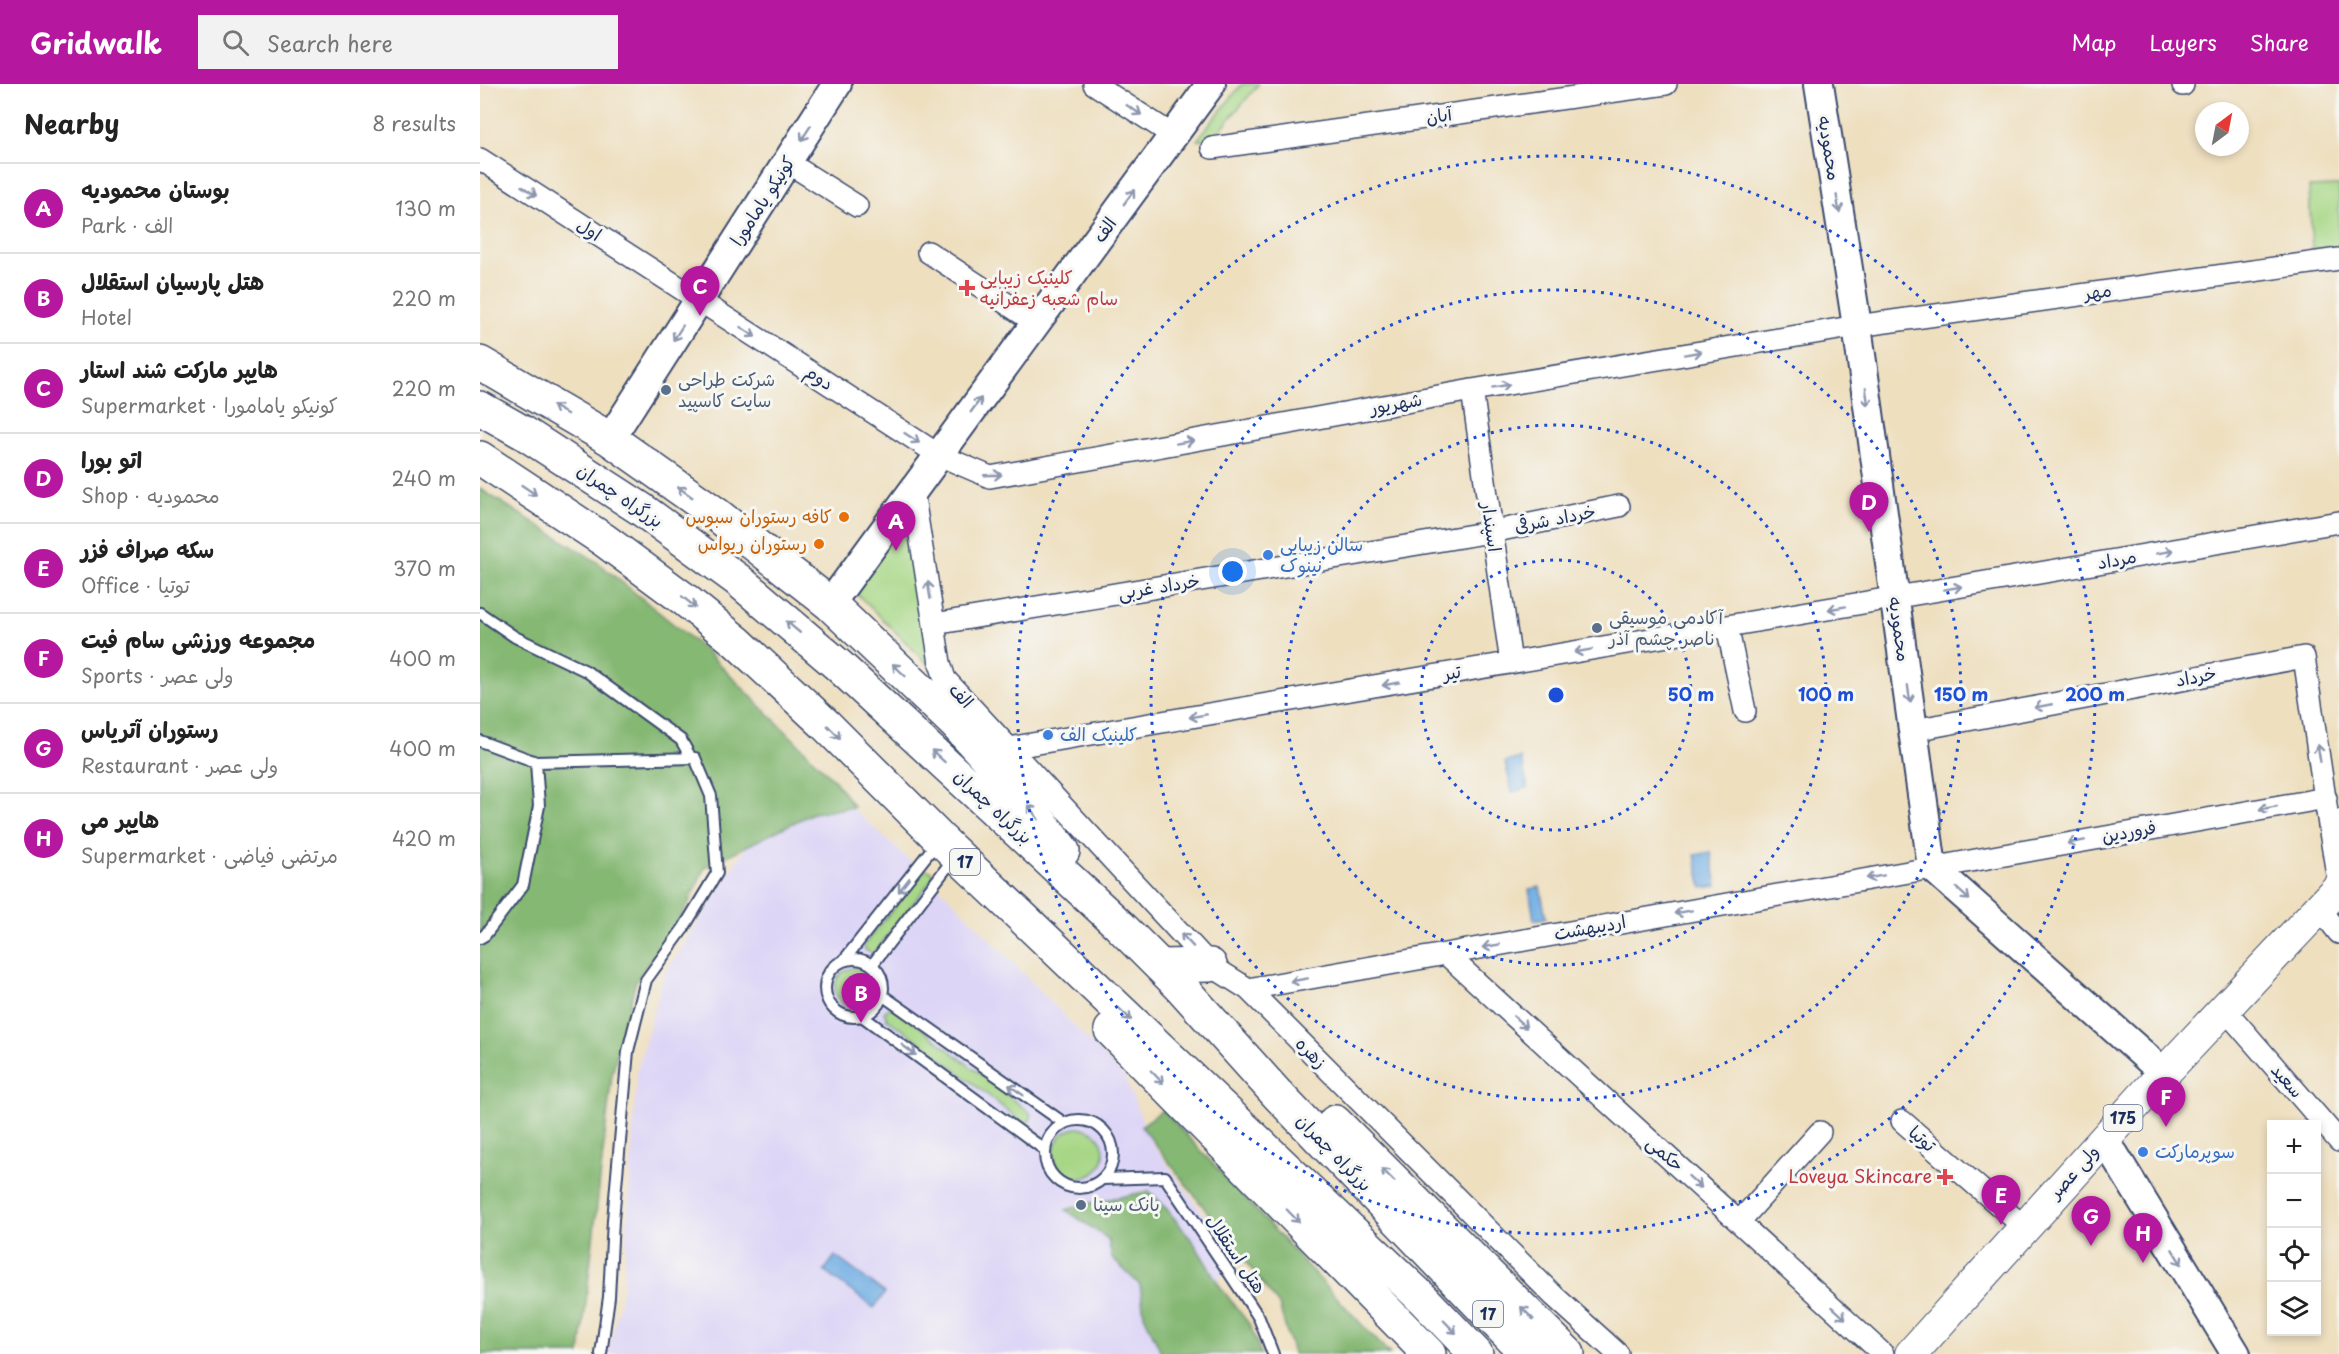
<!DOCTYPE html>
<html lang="en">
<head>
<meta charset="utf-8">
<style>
	body { margin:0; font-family:"Playpen Sans","Playpen Sans Arabic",sans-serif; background:#f2f2f2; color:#222 }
	.controls { position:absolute; right:18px; bottom:18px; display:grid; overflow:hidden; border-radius:0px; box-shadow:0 3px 9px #0003 }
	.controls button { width:54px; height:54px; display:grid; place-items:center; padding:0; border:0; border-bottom:2px solid #e0e0e0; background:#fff; color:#222; font:30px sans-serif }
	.compass { position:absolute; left:1715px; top:18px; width:54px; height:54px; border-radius:50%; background:#fff; box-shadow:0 3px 9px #0003; rotate:32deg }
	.you { position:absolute; left:753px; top:488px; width:21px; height:21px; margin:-15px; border:4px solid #fff; border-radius:50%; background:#1a73e8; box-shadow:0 0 0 9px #1a73e833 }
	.badge { display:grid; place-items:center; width:39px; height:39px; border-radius:50%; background:#b5179e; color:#fff; font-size:20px; font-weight:700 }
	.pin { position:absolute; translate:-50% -50px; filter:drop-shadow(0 2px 3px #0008) }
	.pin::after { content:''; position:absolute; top:32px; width:21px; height:18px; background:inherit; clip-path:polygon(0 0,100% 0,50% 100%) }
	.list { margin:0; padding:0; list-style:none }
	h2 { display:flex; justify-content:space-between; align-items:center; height:78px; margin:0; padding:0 24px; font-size:26px }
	h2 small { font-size:20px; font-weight:400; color:#767676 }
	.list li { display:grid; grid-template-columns:39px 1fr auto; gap:18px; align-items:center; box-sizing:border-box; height:90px; padding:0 24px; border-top:2px solid #e0e0e0 }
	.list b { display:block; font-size:22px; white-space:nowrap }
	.list p { margin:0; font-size:20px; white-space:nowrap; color:#767676 }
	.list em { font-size:20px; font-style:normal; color:#767676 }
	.icon { flex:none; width:33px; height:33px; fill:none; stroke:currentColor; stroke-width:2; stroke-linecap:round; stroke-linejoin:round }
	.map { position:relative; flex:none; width:1859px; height:1270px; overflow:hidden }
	header { display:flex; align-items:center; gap:36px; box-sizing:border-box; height:84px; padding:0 30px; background:#b5179e; color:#fff }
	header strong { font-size:28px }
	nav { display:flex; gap:33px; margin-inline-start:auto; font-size:21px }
	.search { width:420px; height:54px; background:#f2f2f2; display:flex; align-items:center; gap:15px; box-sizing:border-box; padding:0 21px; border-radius:0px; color:#767676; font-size:22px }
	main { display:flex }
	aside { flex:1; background:#fff }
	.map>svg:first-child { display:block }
	.built { fill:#ddd5f6 }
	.green { fill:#a7d786; stroke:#618372; stroke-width:1.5 }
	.forest { fill:#85b873; stroke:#507468; stroke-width:1.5 }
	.water { fill:#71aee3; stroke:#466ea0; stroke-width:1.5 }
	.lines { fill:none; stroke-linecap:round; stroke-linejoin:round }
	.lane-casing { stroke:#3b496d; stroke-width:14 }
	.street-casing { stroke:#3b496d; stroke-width:24 }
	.secondary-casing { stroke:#3b496d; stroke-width:32 }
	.primary-casing { stroke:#3b496d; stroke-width:34 }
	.highway-casing { stroke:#3b496d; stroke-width:36 }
	.lane { stroke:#fff; stroke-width:10 }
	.street { stroke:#fff; stroke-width:21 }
	.secondary { stroke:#fff; stroke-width:28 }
	.primary { stroke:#fff; stroke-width:32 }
	.highway { stroke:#fff; stroke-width:33 }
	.oneway { stroke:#8d97ae }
	.ring { fill:none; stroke:#1d4ed8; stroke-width:3; stroke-dasharray:3 6 }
	.health-dot { fill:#e0444e; stroke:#f6f6f2; stroke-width:2 }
	.service-dot { fill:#5c6f8a; stroke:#f6f6f2; stroke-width:2 }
	.food-dot { fill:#e8710a; stroke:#f6f6f2; stroke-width:2 }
	.shop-dot { fill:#3f7fe0; stroke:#f6f6f2; stroke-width:2 }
	.labels { text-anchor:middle; stroke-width:6; stroke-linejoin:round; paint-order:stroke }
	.shield { fill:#f6f6f2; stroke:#5d6b8a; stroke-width:1.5 }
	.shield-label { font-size:16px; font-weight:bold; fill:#1b2f5e }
	.street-label { font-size:18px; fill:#1b2f5e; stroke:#f6f6f2 }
	.health-label { font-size:18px; fill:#be3a42; stroke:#f6f6f2; text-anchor:start }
	.service-label { font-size:18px; fill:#4e5e75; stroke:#f6f6f2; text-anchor:start }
	.food-label { font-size:18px; fill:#c56008; stroke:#f6f6f2; text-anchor:end }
	.shop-label { font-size:18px; fill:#366cbe; stroke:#f6f6f2; text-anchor:start }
	.centre { fill:#1d4ed8; stroke:#f6f6f2; stroke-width:3 }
	.ring-label { font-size:18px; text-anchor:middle; font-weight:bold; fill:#1d4ed8; stroke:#f6f6f2; stroke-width:6; stroke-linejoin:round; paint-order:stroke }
</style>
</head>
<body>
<header>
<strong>Gridwalk</strong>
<div class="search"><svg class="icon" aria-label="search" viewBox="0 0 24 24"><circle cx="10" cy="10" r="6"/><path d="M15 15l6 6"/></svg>Search here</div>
<nav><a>Map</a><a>Layers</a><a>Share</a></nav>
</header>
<main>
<aside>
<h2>Nearby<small>8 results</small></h2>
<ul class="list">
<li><span class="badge">A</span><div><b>بوستان محمودیه</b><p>Park · الف</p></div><em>130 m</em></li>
<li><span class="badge">B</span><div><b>هتل پارسیان استقلال</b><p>Hotel</p></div><em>220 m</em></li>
<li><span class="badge">C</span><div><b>هایپر مارکت شند استار</b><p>Supermarket · کونیکو یامامورا</p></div><em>220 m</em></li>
<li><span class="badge">D</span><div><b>اتو بورا</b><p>Shop · محمودیه</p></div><em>240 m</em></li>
<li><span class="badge">E</span><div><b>سکه صراف فزر</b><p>Office · توتیا</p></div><em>370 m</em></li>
<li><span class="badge">F</span><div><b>مجموعه ورزشی سام فیت</b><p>Sports · ولی عصر</p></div><em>400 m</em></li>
<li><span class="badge">G</span><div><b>رستوران آتریاس</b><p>Restaurant · ولی عصر</p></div><em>400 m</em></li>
<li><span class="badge">H</span><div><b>هایپر می</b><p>Supermarket · مرتضی فیاضی</p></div><em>420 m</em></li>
</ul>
</aside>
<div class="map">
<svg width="1859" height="1270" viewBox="0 0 1859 1270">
	<rect width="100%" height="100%" fill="#f6f6f2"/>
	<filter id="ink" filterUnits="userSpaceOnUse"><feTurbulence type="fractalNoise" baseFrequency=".0167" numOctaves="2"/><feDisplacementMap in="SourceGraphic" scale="12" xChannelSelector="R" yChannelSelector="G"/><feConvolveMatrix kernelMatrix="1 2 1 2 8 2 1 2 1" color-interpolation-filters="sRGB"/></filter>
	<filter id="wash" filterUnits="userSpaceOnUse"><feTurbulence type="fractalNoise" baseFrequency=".008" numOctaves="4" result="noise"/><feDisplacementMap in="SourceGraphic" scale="24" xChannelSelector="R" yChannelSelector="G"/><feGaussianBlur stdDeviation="1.35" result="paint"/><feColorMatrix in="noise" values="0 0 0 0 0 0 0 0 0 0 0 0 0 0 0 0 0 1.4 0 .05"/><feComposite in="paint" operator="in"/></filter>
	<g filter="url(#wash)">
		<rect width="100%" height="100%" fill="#eedfbf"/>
		<!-- built -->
		<path class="built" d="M321 677 466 810 645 994 671 1058 754 1172 691 1270H128L143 1204 157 987 184 891Z"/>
		<!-- green -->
		<path class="green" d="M762 0H779L731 57 717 56Z
			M1859 102V162L1832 166 1829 103Z
			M426 428 453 585 374 507Z
			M446 785 452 788 454 793 393 870 385 866 384 862 389 854Z
			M355 904a20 20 0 1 1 40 0a20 20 0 1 1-40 0Z
			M414 923 549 1028 551 1031 550 1037 543 1039 447 963 407 935 404 928 409 924Z
			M574 1069a25 25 0 1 1 50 0a25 25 0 1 1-50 0Z"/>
		<!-- forest -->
		<path class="forest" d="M0 405 116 477 225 566 355 697 374 723 333 729 225 783 207 823 156 897 132 990 100 1270H0Z
			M683 1026 886 1245 910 1270H813L799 1221 661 1042Z
			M669 1107 686 1124 714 1159 741 1204 770 1241 781 1270H682L664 1231 660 1201 632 1174 628 1155 586 1126 601 1121Z"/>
		<!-- water -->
		<path class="water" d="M1041 674 1048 704 1032 708 1025 678Z
			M1231 768 1237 802 1222 804 1215 771Z
			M1060 803 1066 834 1054 836 1049 805Z
			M355 1172 405 1209 394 1224 344 1187Z"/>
	</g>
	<g filter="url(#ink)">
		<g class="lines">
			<defs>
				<path id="lane" d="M0 529 35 553 106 587 201 656 211 674
					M0 657 56 678 59 722 43 801 5 851 0 854
					M56 678 215 674 231 712 237 789 203 845 166 896 148 967 133 1136 129 1213 121 1270
					M345 904a29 29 0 1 1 58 0a29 29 0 1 1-58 0Z
					M364 876 458 757
					M392 881 474 774
					M402 911 584 1039
					M382 932 565 1066
					M565 1070a34 34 0 1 1 68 0a34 34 0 1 1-68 0Z
					M623 1095 685 1093 770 1220 779 1234 793 1270"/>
				<path id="street" d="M614 0 694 52
					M1703 0V1
					M732 64 1186 0
					M0 75 459 371 510 393 992 306 1377 242 1859 175
					M307 78 377 122
					M448 168 556 239
					M992 306 1031 579
					M433 407 460 579 465 595 730 881 768 905 1074 1212 1138 1270
					M454 540 1011 448 1139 422
					M1247 542 1265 627
					M1434 646 1824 573 1850 748
					M529 664 1859 438
					M1856 736 1850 748 1859 802
					M1848 835 1859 849
					M966 870 1403 1270
					M768 905 1846 714
					M1755 937 1859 1057
					M1422 1037 1544 1143
					M1259 1138 1340 1048"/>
				<path id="secondary" d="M1339 0 1377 242 1452 783 1684 989
					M130 355 357 0
					M350 520 731 0
					M1634 1070 1756 1270"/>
				<path id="primary" d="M1431 1270 1684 989 1859 803"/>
				<path id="highway" d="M0 279 130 355 236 430 350 520 476 640 539 709 583 767
					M0 324 44 349 161 425 258 496 358 581 639 841 700 902 797 1010 1047 1270
					M0 374 124 456 204 515 257 558 346 641 460 755 943 1215 996 1270
					M681 882 730 881
					M631 946 949 1270
					M855 1038 1088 1270"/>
			</defs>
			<!-- lane casing -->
			<use href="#lane" class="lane-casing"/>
			<!-- street casing -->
			<use href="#street" class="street-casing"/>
			<!-- secondary casing -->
			<use href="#secondary" class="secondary-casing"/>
			<!-- primary casing -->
			<use href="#primary" class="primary-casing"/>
			<!-- highway casing -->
			<use href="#highway" class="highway-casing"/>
			<!-- lane -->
			<use href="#lane" class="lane"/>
			<!-- street -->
			<use href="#street" class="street"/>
			<!-- secondary -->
			<use href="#secondary" class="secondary"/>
			<!-- primary -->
			<use href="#primary" class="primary"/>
			<!-- highway -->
			<use href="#highway" class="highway"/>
		</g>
		<!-- one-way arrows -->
		<defs><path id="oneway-shaft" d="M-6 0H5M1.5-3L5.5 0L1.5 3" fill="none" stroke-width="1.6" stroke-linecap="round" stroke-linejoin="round" transform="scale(1.5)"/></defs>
		<g class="oneway">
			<use href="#oneway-shaft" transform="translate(654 26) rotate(33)"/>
			<use href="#oneway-shaft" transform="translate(326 49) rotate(123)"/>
			<use href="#oneway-shaft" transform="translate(49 107) rotate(33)"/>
			<use href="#oneway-shaft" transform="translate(649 113) rotate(-54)"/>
			<use href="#oneway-shaft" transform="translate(1358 120) rotate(81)"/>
			<use href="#oneway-shaft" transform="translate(268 248) rotate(33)"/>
			<use href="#oneway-shaft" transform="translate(198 249) rotate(123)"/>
			<use href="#oneway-shaft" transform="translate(1213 269) rotate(-10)"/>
			<use href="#oneway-shaft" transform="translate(1021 302) rotate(-10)"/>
			<use href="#oneway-shaft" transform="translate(1387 313) rotate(82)"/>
			<use href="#oneway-shaft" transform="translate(496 321) rotate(-54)"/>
			<use href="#oneway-shaft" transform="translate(80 326) rotate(-150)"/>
			<use href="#oneway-shaft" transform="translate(432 354) rotate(33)"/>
			<use href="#oneway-shaft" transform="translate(705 358) rotate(-10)"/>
			<use href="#oneway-shaft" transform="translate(513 391) rotate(-2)"/>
			<use href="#oneway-shaft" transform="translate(49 406) rotate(34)"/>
			<use href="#oneway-shaft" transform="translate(205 408) rotate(-145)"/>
			<use href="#oneway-shaft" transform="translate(1685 468) rotate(-10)"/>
			<use href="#oneway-shaft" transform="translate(1473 504) rotate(-10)"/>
			<use href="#oneway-shaft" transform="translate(449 506) rotate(-99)"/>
			<use href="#oneway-shaft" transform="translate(209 518) rotate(39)"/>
			<use href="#oneway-shaft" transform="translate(1357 524) rotate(170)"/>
			<use href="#oneway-shaft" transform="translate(313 543) rotate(-140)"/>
			<use href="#oneway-shaft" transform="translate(1103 567) rotate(170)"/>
			<use href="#oneway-shaft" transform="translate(419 586) rotate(-136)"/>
			<use href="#oneway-shaft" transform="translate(911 600) rotate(170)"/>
			<use href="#oneway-shaft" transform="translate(1429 610) rotate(82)"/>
			<use href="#oneway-shaft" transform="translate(1563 622) rotate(169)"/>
			<use href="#oneway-shaft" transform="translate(718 632) rotate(170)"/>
			<use href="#oneway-shaft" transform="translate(354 648) rotate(45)"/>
			<use href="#oneway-shaft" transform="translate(1839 669) rotate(-99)"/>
			<use href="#oneway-shaft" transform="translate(458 672) rotate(-138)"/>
			<use href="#oneway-shaft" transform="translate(1788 724) rotate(170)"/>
			<use href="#oneway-shaft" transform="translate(553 728) rotate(-127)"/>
			<use href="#oneway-shaft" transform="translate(1596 758) rotate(170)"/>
			<use href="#oneway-shaft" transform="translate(1395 793) rotate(170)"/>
			<use href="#oneway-shaft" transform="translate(424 801) rotate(128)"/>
			<use href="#oneway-shaft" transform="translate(1483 810) rotate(42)"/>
			<use href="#oneway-shaft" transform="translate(1203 828) rotate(170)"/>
			<use href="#oneway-shaft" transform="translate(707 856) rotate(-133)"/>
			<use href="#oneway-shaft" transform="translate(1011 862) rotate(170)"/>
			<use href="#oneway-shaft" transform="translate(819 896) rotate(170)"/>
			<use href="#oneway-shaft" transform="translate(645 930) rotate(44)"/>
			<use href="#oneway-shaft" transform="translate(1040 938) rotate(42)"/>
			<use href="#oneway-shaft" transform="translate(429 966) rotate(36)"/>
			<use href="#oneway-shaft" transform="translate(677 993) rotate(46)"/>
			<use href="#oneway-shaft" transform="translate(536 1006) rotate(-145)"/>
			<use href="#oneway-shaft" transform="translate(908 1091) rotate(-135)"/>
			<use href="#oneway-shaft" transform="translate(1215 1098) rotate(42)"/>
			<use href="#oneway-shaft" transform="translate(813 1132) rotate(46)"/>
			<use href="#oneway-shaft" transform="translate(1697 1173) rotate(59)"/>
			<use href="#oneway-shaft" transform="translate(1047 1229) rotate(-135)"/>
			<use href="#oneway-shaft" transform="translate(1359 1229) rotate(42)"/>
			<use href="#oneway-shaft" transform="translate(970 1243) rotate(46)"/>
		</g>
	</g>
	<!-- distance rings -->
	<g class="ring">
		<circle cx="1076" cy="611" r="135"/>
		<circle cx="1076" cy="611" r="270"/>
		<circle cx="1076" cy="611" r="405"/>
		<circle cx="1076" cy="611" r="539"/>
	</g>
	<!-- markers -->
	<g class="health-dot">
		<path d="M484 195h6v6h6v6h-6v6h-6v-6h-6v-6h6z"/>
		<path d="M1462 1084h6v6h6v6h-6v6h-6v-6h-6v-6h6z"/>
	</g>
	<g class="service-dot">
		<circle cx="186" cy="306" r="6"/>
		<circle cx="1117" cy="544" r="6"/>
		<circle cx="601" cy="1121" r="6"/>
	</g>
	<g class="food-dot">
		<circle cx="364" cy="433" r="6"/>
		<circle cx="339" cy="460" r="6"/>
	</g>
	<g class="shop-dot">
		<circle cx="788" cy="471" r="6"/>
		<circle cx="568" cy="651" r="6"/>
		<circle cx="1663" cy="1068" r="6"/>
	</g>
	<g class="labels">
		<!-- shield labels -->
		<g class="shield">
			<rect x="470" y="765" width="30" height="26" rx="4.5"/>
			<rect x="1623.5" y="1021" width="39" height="26" rx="4.5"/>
			<rect x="993" y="1217" width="30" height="26" rx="4.5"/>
		</g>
		<g class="shield-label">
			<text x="485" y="784">17</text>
			<text x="1643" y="1040">175</text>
			<text x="1008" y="1236">17</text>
		</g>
		<!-- street labels -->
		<g class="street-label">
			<text transform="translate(959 32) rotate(-8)" y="6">آبان</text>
			<text transform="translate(1349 64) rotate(81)" y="6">محمودیه</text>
			<text transform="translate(283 117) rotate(-57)" y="6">کونیکو یامامورا</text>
			<text transform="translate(109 146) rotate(33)" y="6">اول</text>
			<text transform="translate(625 146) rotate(-54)" y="6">الف</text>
			<text transform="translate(1618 208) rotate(-8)" y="6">مهر</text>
			<text transform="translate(339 294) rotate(33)" y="6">دوم</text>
			<text transform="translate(916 320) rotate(-10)" y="6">شهریور</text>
			<text transform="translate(140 412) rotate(34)" y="6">بزرگراه چمران</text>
			<text transform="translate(1075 435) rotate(-11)" y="6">خرداد شرقی</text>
			<text transform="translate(1011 443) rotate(82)" y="6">اسپندار</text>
			<text transform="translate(1637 476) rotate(-10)" y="6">مرداد</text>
			<text transform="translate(679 503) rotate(-9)" y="6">خرداد غربی</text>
			<text transform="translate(1419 545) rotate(82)" y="6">محمودیه</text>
			<text transform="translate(972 589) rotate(-10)" y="6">تیر</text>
			<text transform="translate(1716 593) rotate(-11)" y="6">خرداد</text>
			<text transform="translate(481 612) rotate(48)" y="6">الف</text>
			<text transform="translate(513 723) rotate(43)" y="6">بزرگراه چمران</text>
			<text transform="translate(1649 748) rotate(-10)" y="6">فروردین</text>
			<text transform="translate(1110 844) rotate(-10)" y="6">اردیبهشت</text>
			<text transform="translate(831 969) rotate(45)" y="6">زهره</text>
			<text transform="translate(1807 997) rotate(49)" y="6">سعید</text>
			<text transform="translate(1442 1055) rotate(41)" y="6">توتیا</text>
			<text transform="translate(854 1069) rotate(46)" y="6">بزرگراه چمران</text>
			<text transform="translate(1185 1070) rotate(42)" y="6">حکمی</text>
			<text transform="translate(1594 1088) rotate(-48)" y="6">ولی عصر</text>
			<text transform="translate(756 1170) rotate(56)" y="6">هتل استقلال</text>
		</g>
		<!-- health labels -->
		<g class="health-label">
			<text x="500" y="200">کلینیک زیبایی<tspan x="500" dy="21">سام شعبه زعفرانیه</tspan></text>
			<text x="1452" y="1099" text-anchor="end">Loveya Skincare</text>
		</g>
		<!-- service labels -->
		<g class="service-label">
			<text x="198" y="302">شرکت طراحی<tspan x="198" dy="21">سایت کاسپید</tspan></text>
			<text x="1129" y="540">آکادمی موسیقی<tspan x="1129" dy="21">ناصر چشم آذر</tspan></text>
			<text x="613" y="1127">بانک سینا</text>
		</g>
		<!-- food labels -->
		<g class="food-label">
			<text x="352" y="439">کافه رستوران سبوس</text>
			<text x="327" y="466">رستوران ریواس</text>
		</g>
		<!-- shop labels -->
		<g class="shop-label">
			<text x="800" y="467">سالن زیبایی<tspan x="800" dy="21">نینوک</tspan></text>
			<text x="580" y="657">کلینیک الف</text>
			<text x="1675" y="1074">سوپرمارکت</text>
		</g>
	</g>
	<circle cx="1076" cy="611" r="9" class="centre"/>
	<g class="ring-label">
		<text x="1211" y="617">50 m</text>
		<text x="1346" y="617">100 m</text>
		<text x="1481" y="617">150 m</text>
		<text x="1615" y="617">200 m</text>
	</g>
</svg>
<div class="controls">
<button>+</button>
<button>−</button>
<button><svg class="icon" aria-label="locate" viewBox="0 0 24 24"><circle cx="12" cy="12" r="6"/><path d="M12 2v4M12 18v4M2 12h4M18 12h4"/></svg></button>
<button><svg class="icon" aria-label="layers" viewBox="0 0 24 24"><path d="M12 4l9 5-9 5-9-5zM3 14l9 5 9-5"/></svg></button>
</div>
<svg class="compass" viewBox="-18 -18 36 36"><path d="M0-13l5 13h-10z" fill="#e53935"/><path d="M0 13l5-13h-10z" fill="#767676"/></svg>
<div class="you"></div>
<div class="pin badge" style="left:416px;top:467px">A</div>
<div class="pin badge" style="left:381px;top:939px">B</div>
<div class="pin badge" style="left:220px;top:232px">C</div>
<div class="pin badge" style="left:1389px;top:448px">D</div>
<div class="pin badge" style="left:1521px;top:1141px">E</div>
<div class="pin badge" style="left:1686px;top:1043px">F</div>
<div class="pin badge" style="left:1611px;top:1162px">G</div>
<div class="pin badge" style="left:1663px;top:1179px">H</div>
</div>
</main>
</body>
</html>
